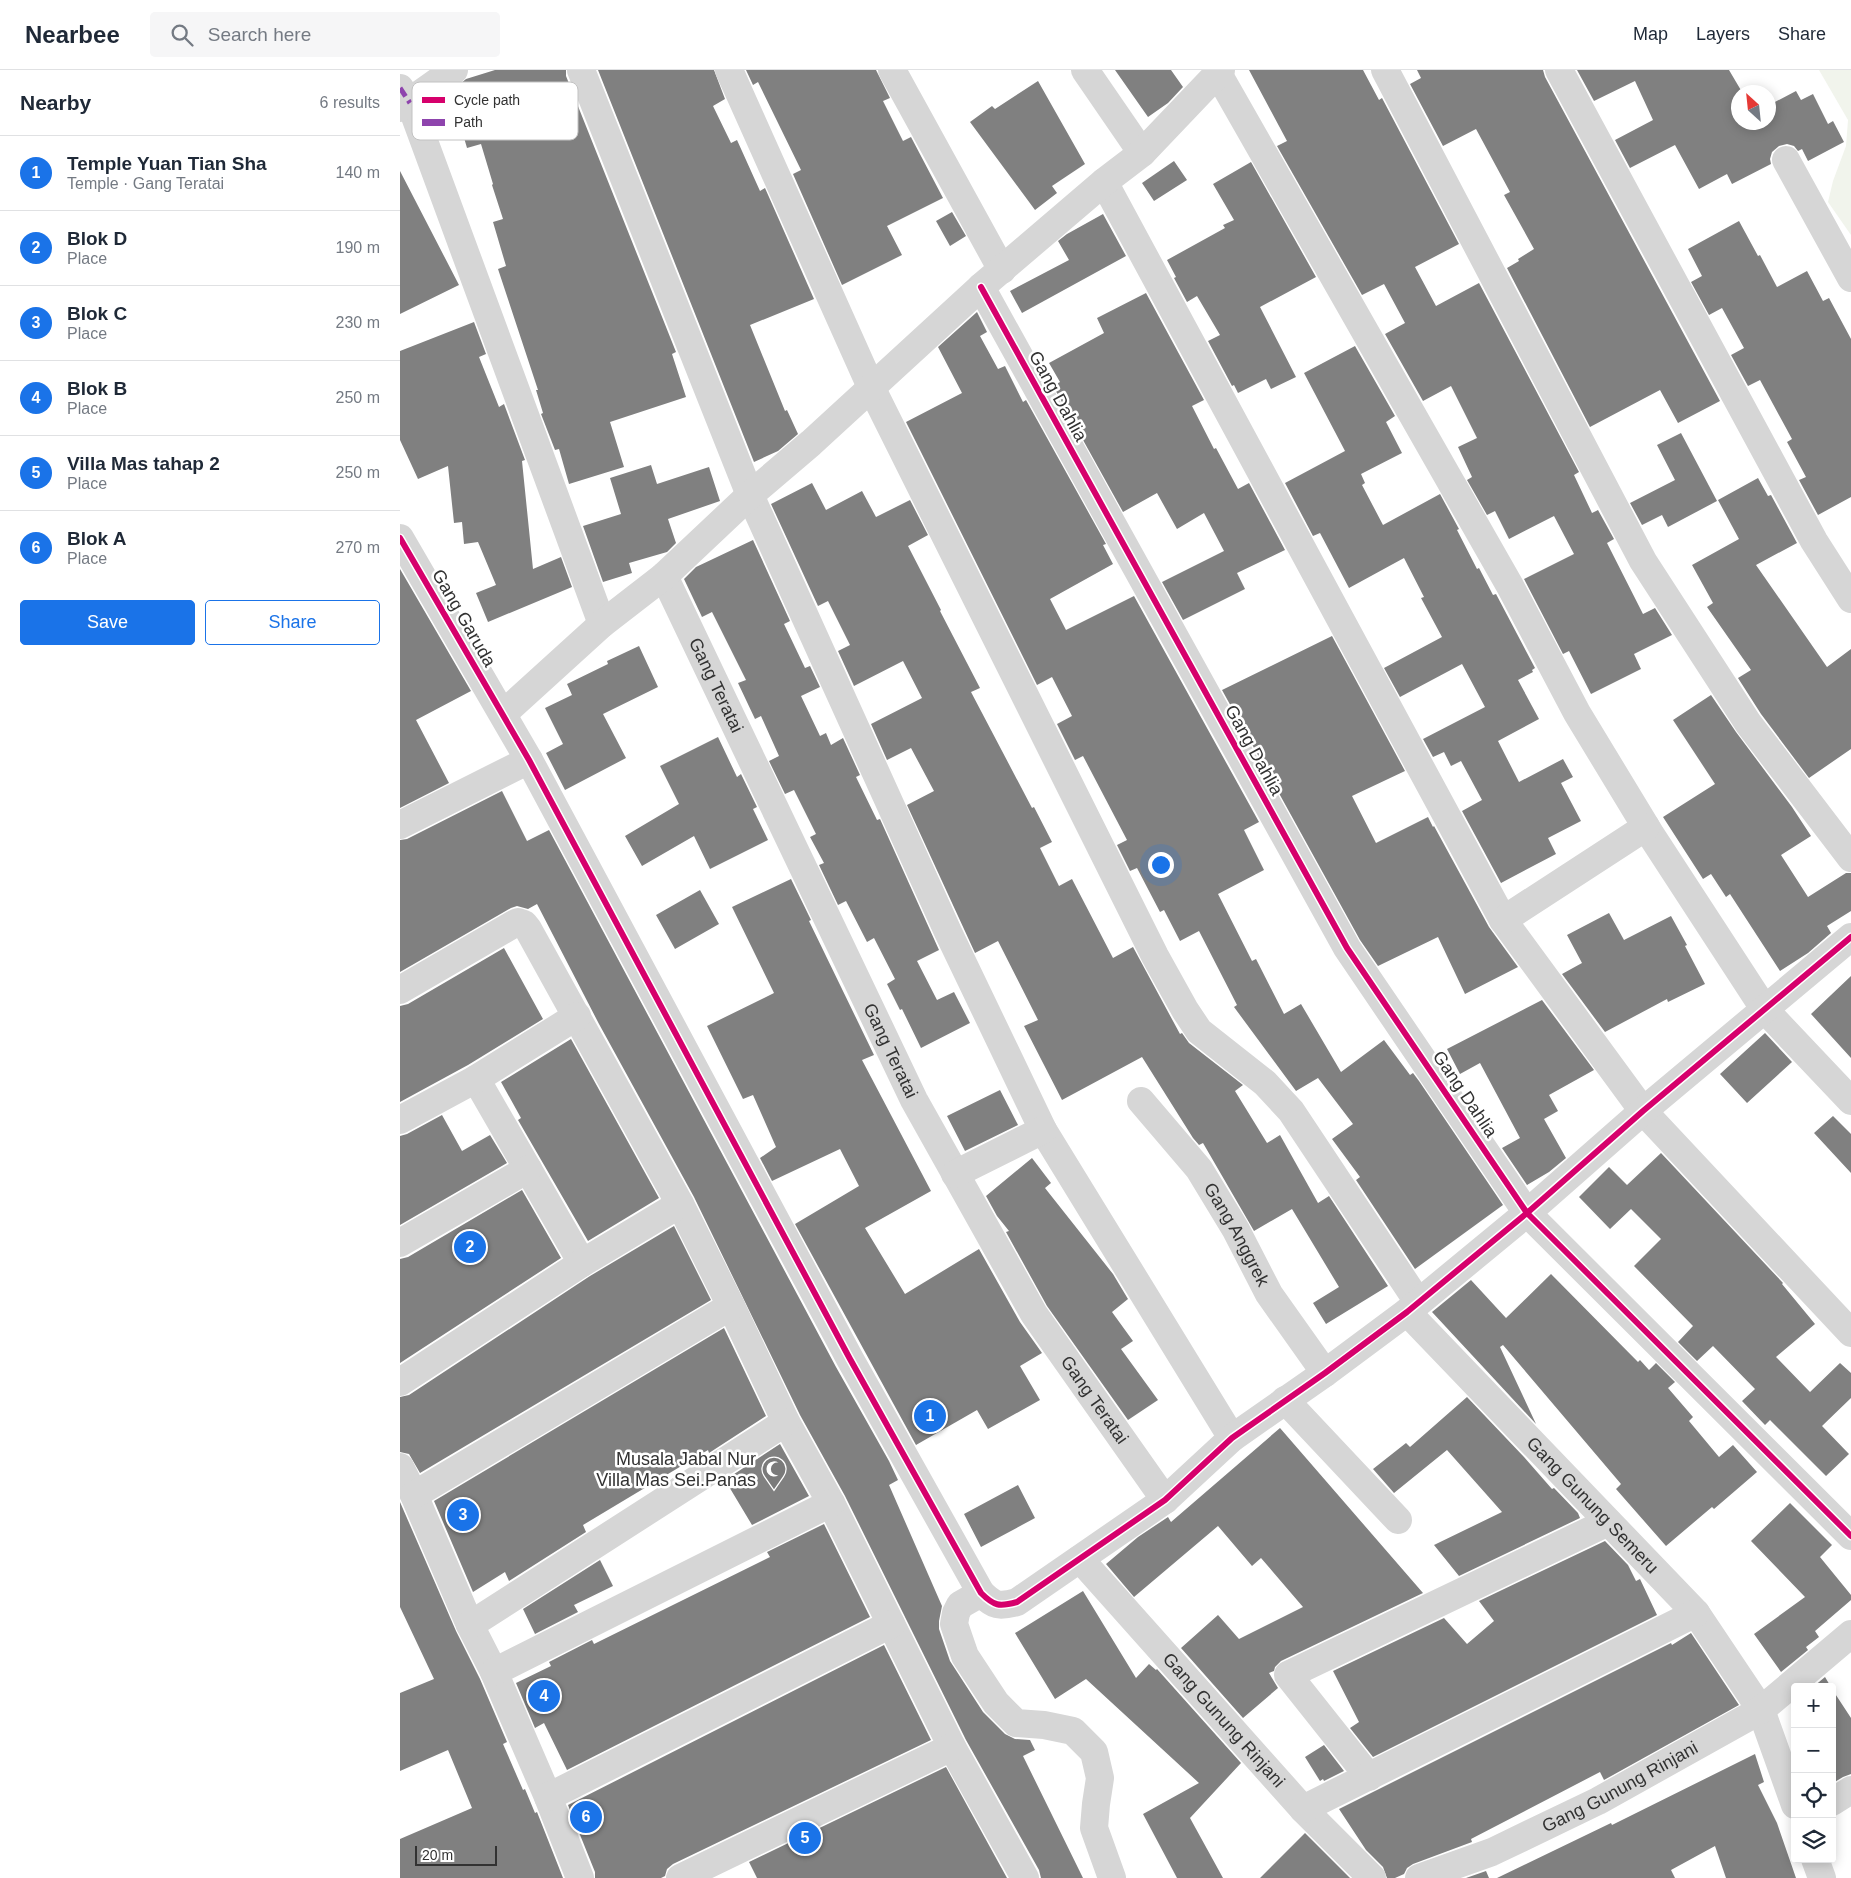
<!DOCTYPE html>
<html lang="en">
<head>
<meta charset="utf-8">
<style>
	body { margin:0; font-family:Arial,sans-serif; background:#f6f6f7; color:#1f2937 }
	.controls { position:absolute; right:15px; bottom:15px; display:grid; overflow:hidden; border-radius:5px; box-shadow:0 2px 12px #0003 }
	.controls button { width:45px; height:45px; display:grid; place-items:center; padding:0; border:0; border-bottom:1px solid #e0e1e3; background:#fff; color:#1f2937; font:25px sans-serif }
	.compass { position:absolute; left:1331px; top:15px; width:45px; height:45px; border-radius:50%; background:#fff; box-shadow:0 2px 12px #0003; rotate:333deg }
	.scale { position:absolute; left:15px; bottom:12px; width:82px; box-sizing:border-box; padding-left:5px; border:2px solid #323232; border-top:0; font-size:14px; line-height:18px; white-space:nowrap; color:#323232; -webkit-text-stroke:4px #fff; paint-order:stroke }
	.you { position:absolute; left:760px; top:794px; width:18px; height:18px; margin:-12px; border:4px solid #fff; border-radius:50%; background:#1a73e8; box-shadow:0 0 0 8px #1a73e833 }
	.badge { display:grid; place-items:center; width:32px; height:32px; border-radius:50%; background:#1a73e8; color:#fff; font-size:16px; font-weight:700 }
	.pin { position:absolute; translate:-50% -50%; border:2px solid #fff; box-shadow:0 1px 5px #0006 }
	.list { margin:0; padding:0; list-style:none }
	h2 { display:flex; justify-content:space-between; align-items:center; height:65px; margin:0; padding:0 20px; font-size:21px }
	h2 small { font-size:16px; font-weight:400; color:#747a83 }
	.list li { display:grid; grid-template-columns:32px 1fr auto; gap:15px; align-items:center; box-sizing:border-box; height:75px; padding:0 20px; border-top:1px solid #e0e1e3 }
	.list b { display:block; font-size:19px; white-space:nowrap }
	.list p { margin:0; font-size:16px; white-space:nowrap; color:#747a83 }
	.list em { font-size:16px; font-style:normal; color:#747a83 }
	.actions { display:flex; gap:10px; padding:15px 20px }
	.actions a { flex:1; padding:11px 0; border:1px solid #1a73e8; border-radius:5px; text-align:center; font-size:18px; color:#1a73e8 }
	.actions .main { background:#1a73e8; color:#fff }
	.icon { flex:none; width:28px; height:28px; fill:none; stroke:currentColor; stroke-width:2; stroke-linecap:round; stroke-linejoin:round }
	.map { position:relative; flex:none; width:1451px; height:1808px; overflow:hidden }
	header { display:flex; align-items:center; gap:30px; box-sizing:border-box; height:70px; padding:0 25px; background:#fff; border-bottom:1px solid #e0e1e3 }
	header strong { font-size:24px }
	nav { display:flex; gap:28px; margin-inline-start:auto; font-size:18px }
	.search { width:350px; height:45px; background:#f6f6f7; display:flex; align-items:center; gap:12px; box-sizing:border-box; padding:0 18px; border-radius:5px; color:#747a83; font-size:19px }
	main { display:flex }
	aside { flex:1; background:#fff }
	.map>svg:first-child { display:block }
	.green { fill:#f1f4ec }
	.building { fill:#808080 }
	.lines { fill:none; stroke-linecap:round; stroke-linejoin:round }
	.minor { stroke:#d6d6d6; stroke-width:28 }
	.quiet { stroke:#8e44ad; stroke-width:5; stroke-dasharray:10 5; stroke-linecap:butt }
	.cycleway-casing { stroke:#fff; stroke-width:9 }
	.cycleway { stroke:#d6006c; stroke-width:6 }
	.labels { text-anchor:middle; stroke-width:5; stroke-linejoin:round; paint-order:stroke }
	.street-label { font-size:18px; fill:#323232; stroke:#fff }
	.poi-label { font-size:18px; fill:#323232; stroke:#fff; text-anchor:end }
	.key { fill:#fff; stroke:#c2c2c2; stroke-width:1 }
	.key-label { font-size:14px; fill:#323232 }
</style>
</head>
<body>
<header>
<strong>Nearbee</strong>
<div class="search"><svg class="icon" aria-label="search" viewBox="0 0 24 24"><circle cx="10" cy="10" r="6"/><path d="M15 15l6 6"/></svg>Search here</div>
<nav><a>Map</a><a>Layers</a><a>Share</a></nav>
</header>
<main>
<aside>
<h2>Nearby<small>6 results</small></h2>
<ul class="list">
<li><span class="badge">1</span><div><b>Temple Yuan Tian Sha</b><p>Temple · Gang Teratai</p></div><em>140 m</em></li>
<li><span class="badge">2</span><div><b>Blok D</b><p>Place</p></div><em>190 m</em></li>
<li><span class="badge">3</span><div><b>Blok C</b><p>Place</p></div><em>230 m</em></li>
<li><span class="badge">4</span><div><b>Blok B</b><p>Place</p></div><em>250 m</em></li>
<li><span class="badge">5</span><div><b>Villa Mas tahap 2</b><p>Place</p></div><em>250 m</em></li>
<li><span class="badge">6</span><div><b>Blok A</b><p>Place</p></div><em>270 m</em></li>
</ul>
<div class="actions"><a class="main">Save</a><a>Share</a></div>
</aside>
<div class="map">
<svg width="1451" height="1808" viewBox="0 0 1451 1808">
	<rect width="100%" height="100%" fill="#fff"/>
	<!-- green -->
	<path class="green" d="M1419 0H1451V165L1428 132 1433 111 1446 76 1448 50Z"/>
	<!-- building -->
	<path class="building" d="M95 0H166V6L276 282 272 284 286 327 210 352 224 397 169 414 159 379 155 380 141 344 143 343 136 320H138L98 199 106 196 93 152 103 149 92 115 93 114 81 74 67 78 58 47 62 46 54 19 66 9Z
		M198 0H314L325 29 313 36 331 73 337 70 360 121 365 118 414 229 350 255 385 341 387 340 398 364 378 381 354 392Z
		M346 0H476L490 28 483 31 503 71 511 67 543 128 487 156 502 185 442 215 393 104 401 100 358 12 353 15Z
		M715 0H771L783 17 768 33 748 47Z
		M849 0H963L979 30 982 28 1059 174 1015 197 1036 236 1079 213 1179 402 1174 405 1192 443 1198 440 1214 469 1207 473 1243 544 1255 538 1272 565 1234 584 1241 599 1191 624 1169 581 1163 584 1124 509 1174 484 1154 446 1109 469 1095 441 1087 445 1067 410 1072 407 1058 377 1077 368 1051 316 1023 331 985 264 1005 253 984 214 962 225 877 76 887 71Z
		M1017 0H1143L1145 7 1320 331 1278 353 1260 320 1190 357 1107 198 1119 191 1118 189 1134 179 1104 125 1110 122 1076 59 1043 76 1010 14 1021 8Z
		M1177 0H1329L1342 22H1338V52H1368V29L1370 28 1373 33 1396 21 1401 30 1413 24 1428 54 1433 51 1444 72 1408 91 1402 79 1398 81 1394 76 1387 74 1379 76 1372 82 1370 89 1371 94 1332 114 1327 104 1299 119 1275 75 1230 98 1215 70 1253 50 1235 11 1194 31Z
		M638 11 685 94 652 116 657 123 635 140 570 52 592 36 595 39Z
		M774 91 787 110 754 131 742 113Z
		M851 92 916 207 860 237 896 307 871 319 866 309 838 323 834 315 832 316 808 271 820 265 797 226 787 232 774 208 776 207 767 190 825 158 823 155 834 150 813 114Z
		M0 101 59 215 0 244Z
		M552 142 566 166 550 176 536 151Z
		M703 144 726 186 622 243 610 221 669 190 658 171 667 164Z
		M1339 151 1358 186 1360 185 1377 217 1407 201 1423 231 1429 228 1451 269V427L1418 445 1399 410 1406 407 1387 372 1392 369 1360 310 1348 316 1331 285 1344 278 1322 238 1309 245 1291 212 1302 206 1288 179Z
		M746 223 804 330 792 336 814 379 816 378 838 419 849 413 885 480 837 503 845 519 783 550 762 512 824 481 804 443 777 459 757 423 723 442 653 316 660 312 649 293 704 263 697 248Z
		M577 242 587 262 580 266 598 299 605 296 623 332 626 330 706 474 703 475 713 494 650 529 666 560 734 526 859 752 844 760 864 800 818 824 852 891 856 889 884 944 901 934 941 1002 984 970 1010 1005 1013 1003 1019 1011 1103 1135 1015 1199 956 1110 960 1107 932 1069 953 1054 918 1008 896 1021 834 937 837 935 799 861 780 871 764 840 760 842 737 798 730 801 717 775 727 770 683 686 675 690 657 654 672 646 652 607 637 615 506 352 562 323 538 277Z
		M74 252 86 284 79 287 99 337 104 334 125 390 122 391 133 499 161 487 172 517 88 552 76 523 96 515 78 472 64 474 62 452 54 453 48 396 18 409 0 370V281Z
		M955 276 995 346 986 352 1002 383 961 404 965 413 962 415 983 455 1040 424 1059 459 1057 460 1077 499 1079 498 1093 525 1096 524 1135 598 1132 600 1133 602 1118 610 1139 649 1098 671 1119 712 1163 689 1173 707 1161 713 1181 751 1148 768 1156 784 1101 813 1062 741 1082 730 1061 691 1051 696 1044 682 1033 687 1023 669 1085 637 1062 594 1000 627 984 598 1042 567 1021 528 1024 527 1004 488 949 518 920 463 913 466 885 413 945 381 904 303Z
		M1281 363 1317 431 1268 457 1262 445 1242 455 1230 433 1275 410 1257 375Z
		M251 395 257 414 309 397 320 431 268 449 276 473 267 482 229 493 232 503 203 512 183 456 221 444 210 408Z
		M1358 408 1368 426 1371 425 1397 473 1356 495 1427 597 1451 579V679L1409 708 1361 644 1338 608 1351 600 1307 537 1313 533 1292 495 1339 469 1318 430Z
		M412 413 426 440 462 421 476 447 510 430 528 465 508 476 541 540 540 541 580 618 571 622 632 738 634 737 652 772 640 778 659 816 672 809 713 888 733 877 780 964 782 963 789 973 843 1015 835 1021 867 1073 880 1065 918 1133 929 1126 988 1216 926 1254 913 1233 939 1217 892 1139 854 1161 803 1073 799 1075 793 1068 742 987 662 1030 624 956 638 950 598 871 575 883 507 735 534 721 511 678 487 690 471 654 522 628 503 591 454 616 438 581 450 575 428 531 418 536 371 434Z
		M353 470 390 551 384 554 405 598 410 596 420 617 401 626 420 666 426 663 431 675 443 668 460 705 456 707 477 750 480 749 539 880 517 891 537 930 554 922 570 953 521 978 502 939 500 940 487 914 495 909 474 868 467 872 446 831 438 835 419 795 424 793 410 767 416 764 394 720 385 724 369 691 379 686 361 646 355 649 338 613 346 610 312 542 302 547 284 509 296 497Z
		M0 499 71 621 16 650 49 713 0 738Z
		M932 566 1005 701 952 726 976 773 1028 747 1033 757 1034 756 1089 857 1118 897 1065 924 1038 867 978 896 960 870 822 620Z
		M239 576 258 617 203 644 226 688 165 720 146 683 163 674 145 638 172 625 167 614 208 594 207 591Z
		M1311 625 1336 662 1392 737 1411 766 1381 785 1408 827 1446 803H1451V841L1427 856 1431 863 1408 883 1380 901 1330 824 1326 827 1311 804 1303 809 1263 747 1315 714 1273 650Z
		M318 667 337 707 341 704 357 737 353 739 368 770 310 799 294 766 242 796 225 766 279 734 260 696Z
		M102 721 127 771 149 760 436 1297 489 1391 498 1410 489 1415 542 1536 539 1551V1559L550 1591 583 1642 605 1664 615 1669 630 1670 635 1680 623 1686 683 1808H641L639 1800 566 1670 445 1426 400 1345 294 1127 199 954 137 834 128 839 117 836 111 838 0 902V770L7 769Z
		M391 809 411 850 409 851 474 985 462 990 531 1121 465 1158 505 1224 579 1179 620 1252 642 1283 620 1296 640 1330 588 1359 577 1340 516 1375 395 1154 459 1116 440 1079 372 1111 360 1088 376 1077 353 1025 343 1029 307 956 374 923 332 837Z
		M300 820 319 854 275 879 256 845Z
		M1209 843 1224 870 1271 846 1287 875 1285 876 1305 914 1268 932 1267 929 1205 962 1162 904 1182 893 1167 865Z
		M104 878 143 949 68 995 0 1032V936L8 934Z
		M1451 906V988L1411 944Z
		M1142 930 1194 1000 1149 1025 1158 1041 1144 1049 1166 1088 1149 1102 1127 1115 1102 1078 1120 1068 1080 993 1060 1004 1047 979Z
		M1365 963 1392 992 1347 1033 1320 1004Z
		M171 969 259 1128 188 1171 118 1050 121 1048 101 1012Z
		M600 1020 618 1055 565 1081 547 1046Z
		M42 1045 62 1081 90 1065 107 1093 0 1155V1066L7 1064Z
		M1433 1046 1451 1064V1103L1414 1063Z
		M1261 1083 1383 1213 1382 1214 1415 1254 1376 1287 1410 1322 1440 1293 1451 1303V1328L1422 1356 1449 1384 1426 1406 1370 1350 1365 1355 1342 1331 1355 1319 1313 1276 1297 1291 1278 1272 1293 1256 1234 1196 1261 1169 1231 1139 1210 1159 1179 1127 1209 1097 1227 1115Z
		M632 1088 651 1113 645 1118 713 1204 728 1229 712 1242 733 1271 721 1279 758 1330 728 1350 647 1236 606 1162 609 1161 597 1146 586 1126Z
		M122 1120 161 1188 0 1293V1189L8 1187Z
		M274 1156 311 1230 20 1403 9 1384 0 1382V1327L9 1325 190 1206Z
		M1151 1204 1238 1292 1240 1290 1249 1300 1256 1293 1275 1312 1268 1318 1293 1347 1289 1351 1319 1387 1333 1375 1357 1402 1314 1439 1312 1437 1266 1476 1216 1419 1221 1414 1103 1275 1100 1277 1136 1354 1032 1242 1071 1210 1106 1248Z
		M324 1258 366 1346 309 1383 308 1380 183 1455 186 1462 109 1511 105 1502 73 1522 34 1431Z
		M1067 1327 1124 1387 1152 1419 1154 1418 1178 1443 1180 1448 1059 1506 1034 1475 1102 1442 1047 1380 994 1423 973 1399 1006 1373 1010 1377Z
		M880 1358 1023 1523 881 1591 875 1597 874 1601 869 1603 878 1618 843 1648 781 1578 818 1545 839 1569 903 1537 861 1488 852 1496 818 1456 734 1527 706 1494 738 1467 768 1447 771 1452Z
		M380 1374 409 1426 352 1455 325 1410Z
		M618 1415 635 1448 581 1477 564 1444Z
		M0 1432 56 1561 80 1609 107 1672 103 1674 123 1720 125 1719 135 1743 137 1742 163 1808H0V1769L72 1738 48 1680 0 1701V1623L34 1609 0 1537Z
		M1390 1433 1432 1475 1420 1487 1451 1525V1530L1415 1561 1419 1567 1406 1577 1408 1580 1381 1602 1354 1564 1405 1527 1351 1471Z
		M424 1454 470 1547 167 1700 144 1653 135 1658 116 1613 151 1596 149 1592 192 1570 194 1574 370 1487 367 1482Z
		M1205 1471 1228 1495 1236 1511 1240 1509 1257 1545 973 1687 950 1658 959 1652 933 1601 1044 1548 1067 1574 1094 1551 1079 1531Z
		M200 1490 213 1516 174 1535 178 1542 135 1564 123 1539Z
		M683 1521 736 1608 749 1594 756 1600 757 1599 841 1693 790 1748 823 1808H777L743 1744 799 1713 686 1609 655 1629 615 1563Z
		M1291 1563 1339 1635 1204 1710 1200 1702 1071 1769 1072 1772 1013 1794 1007 1798 1004 1804 995 1808H987L983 1797 966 1780 939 1739 1271 1573 1272 1575Z
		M484 1575 531 1670 273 1794 267 1799 265 1806 261 1808H195V1802L168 1735Z
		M1425 1607 1431 1617H1413Z
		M1432 1619 1451 1648V1704L1443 1707 1433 1713Z
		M924 1675 944 1701 924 1711 923 1709 920 1711 905 1687Z
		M1355 1684 1364 1712 1358 1715 1377 1753 1396 1808H1326L1315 1776 1271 1800 1275 1808H1097L1211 1753 1212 1755Z
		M546 1697 607 1808H357L349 1792Z
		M905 1763 950 1808H860Z
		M1086 1801 1089 1808H1066Z"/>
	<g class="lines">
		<!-- minor -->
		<g class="minor">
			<path d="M181 0 350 425 548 862 643 1060 832 1368"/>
			<path d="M329 0 471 317 755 886 785 940 799 961 865 1013 891 1041 1018 1232"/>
			<path d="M492 0 602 200"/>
			<path d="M685 0 742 83"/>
			<path d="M816 0 1110 516 1177 643 1251 765 1365 940 1451 1031"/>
			<path d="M985 0 1243 491 1348 653 1451 788"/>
			<path d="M1159 0 1414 471 1451 529"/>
			<path d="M0 18 10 33 202 554"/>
			<path d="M0 38 54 0"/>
			<path d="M1386 90 1451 208"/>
			<path d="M704 112 1103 850 1243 1041 1451 1263"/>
			<path d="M581 217 947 878 1127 1143 1451 1466"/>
			<path d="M0 468 129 690 450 1289 581 1523C594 1536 599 1537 617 1532L765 1430 832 1368 925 1303 1007 1242 1127 1143 1243 1041 1451 867"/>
			<path id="s1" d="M264 506 514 1030 634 1244 765 1430"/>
			<path d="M103 644 202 554 264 506 350 425 411 373 581 217 704 112 742 83 821 0"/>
			<path d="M0 755 129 690"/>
			<path d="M1103 850 1246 757"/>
			<path d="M0 920 112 855 118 852 124 854 128 859 280 1134 331 1236 386 1352 431 1433 552 1677 625 1808"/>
			<path d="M76 1009 182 1193"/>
			<path id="s2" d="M741 1031 799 1099 836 1160 869 1224 925 1303"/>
			<path d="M0 1050 76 1009 177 946"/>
			<path d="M555 1104 643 1060"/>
			<path d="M0 1173 128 1099"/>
			<path id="s3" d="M1007 1242 1296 1543 1361 1640 1395 1735"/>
			<path d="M0 1312 182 1193 280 1134"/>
			<path d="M885 1330 998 1450"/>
			<path d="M0 1397 14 1425 70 1555 94 1602 148 1727 180 1808"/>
			<path d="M14 1425 331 1236"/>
			<path id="s4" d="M680 1489 903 1739 972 1808"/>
			<path d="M581 1523 560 1535 556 1543 554 1554 565 1586 596 1633 616 1653 644 1655 673 1661 694 1682 700 1708 696 1734 694 1758 712 1808"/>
			<path d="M70 1555 386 1352"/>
			<path d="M94 1602 431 1433"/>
			<path d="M969 1707 888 1605 1208 1452"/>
			<path d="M148 1727 491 1554"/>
			<path d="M1432 1732 1451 1720"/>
			<path d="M903 1739 1296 1543"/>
			<path d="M1415 1789 1422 1808"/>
			<path d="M280 1808 552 1677"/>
			<path id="s5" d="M1019 1808 1092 1782 1198 1731 1361 1640 1451 1564"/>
		</g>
		<!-- quiet -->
		<path class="quiet" d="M0 18 10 33"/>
		<defs>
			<path id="cycleway" d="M581 217 947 878 1127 1143 1451 1466
				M0 468 129 690 450 1289 581 1523C594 1536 599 1537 617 1532L765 1430 832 1368 925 1303 1007 1242 1127 1143 1243 1041 1451 867"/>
		</defs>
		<!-- cycleway casing -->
		<use href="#cycleway" class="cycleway-casing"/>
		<!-- cycleway -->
		<use href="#cycleway" class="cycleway"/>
	</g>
	<!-- icons -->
	<defs>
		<symbol id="mosque-pin" viewBox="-11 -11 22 30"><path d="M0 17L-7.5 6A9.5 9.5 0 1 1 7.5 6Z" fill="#7a7a7a" stroke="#fff"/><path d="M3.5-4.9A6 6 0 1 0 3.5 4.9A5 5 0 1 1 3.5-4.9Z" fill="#fff"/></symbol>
	</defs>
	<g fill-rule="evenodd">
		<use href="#mosque-pin" x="360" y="1385" width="28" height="38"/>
	</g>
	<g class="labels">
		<!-- street labels -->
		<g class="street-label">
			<text transform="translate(658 326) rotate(61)" y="6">Gang Dahlia</text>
			<text transform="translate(64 548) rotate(60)" y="6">Gang Garuda</text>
			<text dy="6" stroke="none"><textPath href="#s1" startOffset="121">Gang Teratai</textPath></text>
			<text transform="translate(854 680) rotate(61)" y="6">Gang Dahlia</text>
			<text dy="6" stroke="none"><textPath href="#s1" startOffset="526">Gang Teratai</textPath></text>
			<text transform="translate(1065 1024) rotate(56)" y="6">Gang Dahlia</text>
			<text dy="6" stroke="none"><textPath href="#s2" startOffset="165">Gang Anggrek</textPath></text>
			<text dy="6" stroke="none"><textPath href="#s1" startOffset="931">Gang Teratai</textPath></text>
			<text dy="6" stroke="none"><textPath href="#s3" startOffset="268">Gang Gunung Semeru</textPath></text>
			<text dy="6" stroke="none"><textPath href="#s4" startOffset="216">Gang Gunung Rinjani</textPath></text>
			<text dy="6" stroke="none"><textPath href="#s5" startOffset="221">Gang Gunung Rinjani</textPath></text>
		</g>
		<!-- poi labels -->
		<g class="poi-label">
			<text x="356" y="1395">Musala Jabal Nur<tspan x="356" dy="21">Villa Mas Sei.Panas</tspan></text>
		</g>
	</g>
	<!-- legend -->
	<rect x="12" y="12" width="166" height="58" rx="8" class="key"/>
	<rect x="22" y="27" width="23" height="6" fill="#d6006c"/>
	<rect x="22" y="49" width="23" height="7" fill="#8e44ad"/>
	<g class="key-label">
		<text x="54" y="35">Cycle path</text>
		<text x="54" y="57">Path</text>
	</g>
</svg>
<div class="controls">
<button>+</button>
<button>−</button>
<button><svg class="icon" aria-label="locate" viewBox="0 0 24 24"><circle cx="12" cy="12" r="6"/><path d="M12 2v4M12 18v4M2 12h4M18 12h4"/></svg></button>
<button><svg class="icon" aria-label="layers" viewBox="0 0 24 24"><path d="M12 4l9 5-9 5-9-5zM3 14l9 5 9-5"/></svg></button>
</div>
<svg class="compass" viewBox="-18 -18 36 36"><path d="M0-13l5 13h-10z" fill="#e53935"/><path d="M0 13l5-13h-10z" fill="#747a83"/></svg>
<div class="scale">20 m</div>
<div class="you"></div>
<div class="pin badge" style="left:530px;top:1346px">1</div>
<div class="pin badge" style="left:70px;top:1177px">2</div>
<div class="pin badge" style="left:63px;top:1445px">3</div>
<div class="pin badge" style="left:144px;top:1626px">4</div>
<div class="pin badge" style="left:405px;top:1768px">5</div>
<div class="pin badge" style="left:186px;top:1747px">6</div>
</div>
</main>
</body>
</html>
